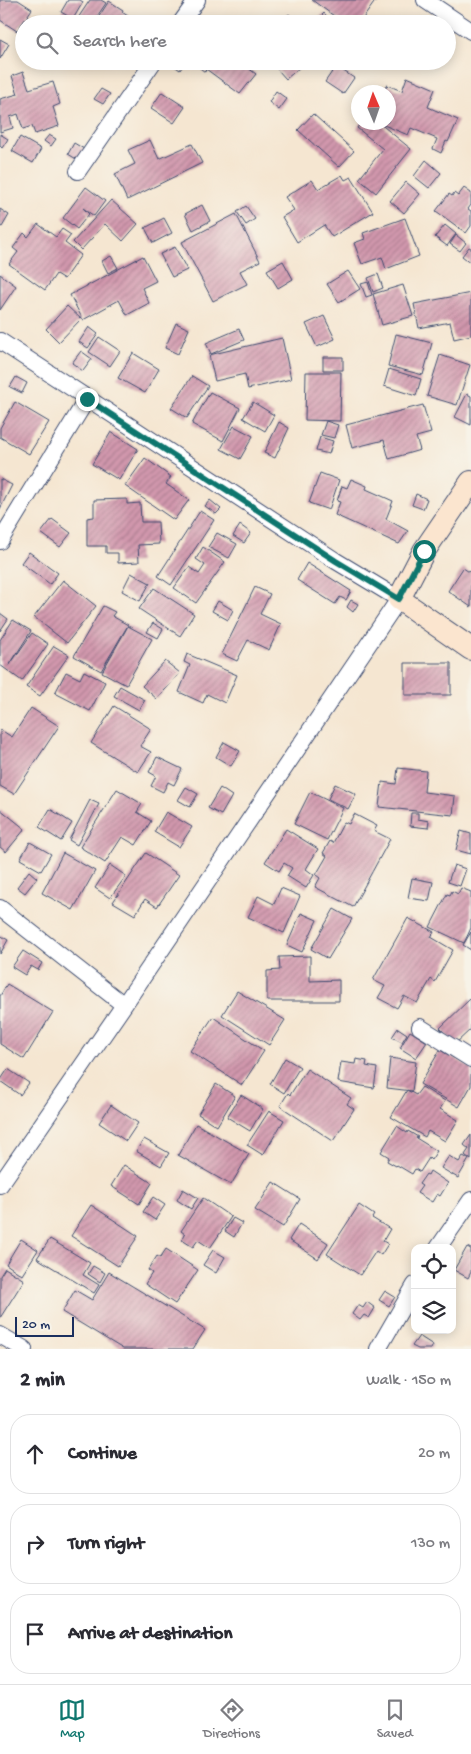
<!DOCTYPE html>
<html lang="en">
<head>
<meta charset="utf-8">
<style>
	body { margin:0; font-family:"Gochi Hand",sans-serif; background:#f2f2f3; color:#2b2b33 }
	.controls { position:absolute; right:15px; bottom:15px; display:grid; overflow:hidden; border-radius:10px; box-shadow:0 2px 12px #0003 }
	.controls button { width:45px; height:45px; display:grid; place-items:center; padding:0; border:0; border-bottom:1px solid #e1e1e2; background:#fff; color:#2b2b33; font:25px sans-serif }
	.compass { position:absolute; left:351px; top:85px; width:45px; height:45px; border-radius:50%; background:#fff; box-shadow:0 2px 12px #0003; rotate:358deg }
	.scale { position:absolute; left:15px; bottom:12px; width:59px; box-sizing:border-box; padding-left:5px; border:2px solid #1b2f5e; border-top:0; font-size:14px; line-height:18px; white-space:nowrap; color:#1b2f5e; -webkit-text-stroke:4px #f7f3e8; paint-order:stroke }
	.stop { position:absolute; width:15px; height:15px; margin:-11px; border:4px solid #0f766e; border-radius:50%; background:#fff }
	.stop.end { background:#0f766e; border-color:#fff; box-shadow:0 1px 5px #0008 }
	.list { margin:0; padding:0; list-style:none }
	h2 { display:flex; justify-content:space-between; align-items:center; height:65px; margin:0; padding:0 20px; font-size:21px }
	h2 small { font-size:16px; font-weight:400; color:#7c7c81 }
	.list li { display:grid; grid-template-columns:32px 1fr auto; gap:15px; align-items:center; box-sizing:border-box; height:80px; margin:0 10px 10px; padding:0 10px; border:1px solid #e1e1e2; border-radius:20px }
	.list b { display:block; font-size:19px; white-space:nowrap }
	.list em { font-size:16px; font-style:normal; color:#7c7c81 }
	.icon { flex:none; width:28px; height:28px; fill:none; stroke:currentColor; stroke-width:2; stroke-linecap:round; stroke-linejoin:round }
	.map { position:relative; flex:none; width:471px; height:1349px; overflow:hidden }
	.search { position:absolute; background:#fff; box-shadow:0 2px 12px #0003; left:15px; right:15px; top:15px; height:55px; display:flex; align-items:center; gap:12px; box-sizing:border-box; padding:0 18px; border-radius:28px; color:#7c7c81; font-size:19px }
	.sheet { height:335px; background:#fff }
	nav { display:flex; justify-content:space-around; align-items:center; box-sizing:border-box; height:70px; border-top:1px solid #e1e1e2; background:#fff; font-size:14px; color:#7c7c81 }
	nav a { display:grid; justify-items:center; gap:2px }
	nav .on { color:#0f766e }
	.map>svg:first-child { display:block }
	.building { fill:url(#building-hatch) }
	.lines { fill:none; stroke-linecap:round; stroke-linejoin:round }
	.street-casing { stroke:#3c4a6f; stroke-width:18 }
	.secondary-casing { stroke:#3c4a6f; stroke-width:24 }
	.street { stroke:#fff; stroke-width:16 }
	.secondary { stroke:#fbe5cf; stroke-width:22 }
	.route { stroke:#0f766e; stroke-width:6 }
</style>
</head>
<body>
<div class="map">
<svg width="471" height="1349" viewBox="0 0 471 1349">
	<defs>
		<pattern id="building-hatch" width="6" height="6" patternUnits="userSpaceOnUse" patternTransform="scale(1.25)"><rect width="6" height="6" fill="#d298ad"/><path d="M-1 1l2-2M0 6l6-6M5 7l2-2" fill="none" stroke="#aa7c90"/></pattern>
	</defs>
	<rect width="100%" height="100%" fill="#f7f3e8"/>
	<filter id="ink" filterUnits="userSpaceOnUse"><feTurbulence type="fractalNoise" baseFrequency=".02" numOctaves="2"/><feDisplacementMap in="SourceGraphic" scale="10" xChannelSelector="R" yChannelSelector="G"/><feConvolveMatrix kernelMatrix="1 2 1 2 8 2 1 2 1" color-interpolation-filters="sRGB"/></filter>
	<filter id="wash" filterUnits="userSpaceOnUse"><feTurbulence type="fractalNoise" baseFrequency=".0096" numOctaves="4" result="noise"/><feDisplacementMap in="SourceGraphic" scale="20" xChannelSelector="R" yChannelSelector="G"/><feGaussianBlur stdDeviation="1.12" result="paint"/><feColorMatrix in="noise" values="0 0 0 0 0 0 0 0 0 0 0 0 0 0 0 0 0 1.4 0 .05"/><feComposite in="paint" operator="in"/></filter>
	<g filter="url(#wash)">
		<rect width="100%" height="100%" fill="#f5e6d1"/>
		<g id="blocks">
			<!-- building -->
			<path class="building" d="M0 0H18L32 9 17 31 0 20Z
				M68 0H80L83 2 73 19 61 12Z
				M90 0H101L106 3 92 24H74Z
				M312 0H376L359 24H345Z
				M109 1 123 10 122 12 135 21 133 24H100L96 21Z
				M324 13 334 24H313Z
				M289 14 298 24H278Z
				M0 39 9 44 0 59Z
				M176 61H186L180 70 173 65Z
				M191 61H239L256 74 240 94 206 69 205 72Z
				M270 61H307L286 79Z
				M336 66 354 78 343 94 325 82Z
				M23 72 29 89 53 82 60 104 53 107 59 126 35 134 32 126 23 129 18 114 10 117 13 128 0 132V99L18 94 12 76Z
				M407 77 435 89 428 107 458 120 448 142 446 141 441 153 433 149 437 139 411 128 408 135 379 123 388 122V92H384L387 85 402 91Z
				M101 89 110 94 103 104 94 99Z
				M276 91 287 99 279 110 269 102Z
				M162 92 185 107 174 123 151 108Z
				M313 114 354 151 339 167 298 130Z
				M361 122H378L411 149 376 193 359 179 383 149 357 128Z
				M0 134 8 139 2 148 0 146Z
				M49 135 56 139 51 146 44 141Z
				M20 137 41 149 33 163 12 151Z
				M150 140 159 159 192 144 202 163 127 200 115 174 135 164 128 150Z
				M74 143 84 149 78 160 68 154Z
				M426 160 441 173 429 188 414 176Z
				M342 175 345 180 351 177 373 212 332 237 324 225 297 242 282 217 294 210 285 197 312 180 318 189Z
				M406 182 420 194 404 213 390 201Z
				M86 187 105 201 94 216 83 208 89 214 77 229 63 218Z
				M464 188 471 193V205L468 209 471 211V226L466 233 436 211 449 194 452 196 454 193 458 196Z
				M111 200 138 224 123 241 105 224 81 250 73 242Z
				M202 205 210 221 193 230 185 214Z
				M246 206 255 219 246 225 237 212Z
				M0 209 9 215 2 227 0 226Z
				M236 214 260 261 240 271 247 284 213 301 182 242Z
				M164 218 172 233 153 243 145 228Z
				M405 218 419 256 386 269 382 257 362 264 354 243 365 239 363 233Z
				M38 224 56 237 62 229 71 235 65 243 81 255 64 279 56 274 45 290 9 264 18 252 13 248 24 233 28 237Z
				M445 225 456 234 447 246 435 237Z
				M456 235 466 243 460 251 450 244Z
				M175 247 187 270 172 277 160 254Z
				M469 247 471 248V263L462 256Z
				M111 256 118 268 108 273 102 261Z
				M143 256 156 281 142 288 149 303 127 315 119 300 83 320 70 295Z
				M283 261 293 279 278 288 267 270Z
				M348 271 360 289 339 302 327 284Z
				M0 274 16 286 0 310Z
				M378 274 383 288 373 292 368 278Z
				M368 282 372 295 366 297 361 284Z
				M403 285 413 316 382 325 373 294Z
				M471 293V335L454 339 450 322 419 328 414 304Z
				M67 306 81 319 59 342 46 329Z
				M324 316 335 339 317 347 306 324Z
				M176 323 189 329 178 354 165 348Z
				M89 327 98 334 88 348 79 342Z
				M239 329 244 340 211 354 206 343Z
				M396 334 432 343 423 375 388 366Z
				M99 337 120 351 110 366 89 352Z
				M282 338 291 379 248 389 245 374 215 381 209 355Z
				M81 351 92 359 83 371 72 363Z
				M133 353 159 369 145 393 118 378Z
				M440 355 470 365 457 405 427 396Z
				M323 357H343V370H323Z
				M389 369 421 379 416 396 384 386Z
				M306 372H341L340 421 305 420Z
				M192 376 208 386 187 418 171 408Z
				M16 377 27 383 22 393 10 387Z
				M210 392 240 408 223 441 192 424Z
				M467 394 471 396V425L455 417Z
				M15 402 49 422 29 454 0 437V428Z
				M253 402 274 415 265 431 243 418Z
				M423 405 431 433 416 437 420 450 389 459 384 440 352 448 346 425Z
				M326 421 338 425 334 438 321 435Z
				M279 422 289 428 275 458 264 453Z
				M234 426 253 436 240 459 221 449Z
				M111 432 138 449 119 480 92 464Z
				M320 437 333 441 329 454 316 451Z
				M145 458 171 477 166 484 189 500 174 520 125 486Z
				M320 473 339 480 329 510 309 503Z
				M0 479 12 485 0 509Z
				M351 479 367 486 366 489 393 501 386 519 408 531 399 544 335 515 340 502 337 501 342 486 347 488Z
				M416 494 427 499 423 509 412 505Z
				M127 499V504L140 503 141 522H158L159 544 138 545 139 562 118 563V553H106V546H87V518L94 517V500Z
				M210 500 221 509 216 514 205 506Z
				M200 511 214 520 171 585 158 576Z
				M52 519 71 533 60 547 41 533Z
				M240 525 251 533 244 543 233 536Z
				M217 533 237 544 229 558 208 547Z
				M203 547 225 562 196 603 174 588 189 567 199 574 205 565 196 559Z
				M29 552 58 573 50 584 21 563Z
				M307 563 351 591 346 600 340 597 335 604 297 580Z
				M463 568 471 573V607L448 591Z
				M131 573 150 583 140 601 122 591Z
				M63 580 96 606 67 643 34 617Z
				M255 587 270 594 260 614 281 624 269 650 248 640 237 661 222 654Z
				M154 588 194 614 180 636 139 609Z
				M351 600 358 604 353 612 347 607Z
				M218 601 233 610 228 620 212 611Z
				M103 606 115 612 112 616 128 625 101 671 74 656Z
				M0 613 8 619 0 631Z
				M13 620 31 631 9 666 32 633 48 644 22 681 0 665V640Z
				M153 623 163 629 158 638 147 632Z
				M128 626 152 639 126 685 102 672Z
				M54 646 69 655 40 696 26 687Z
				M187 654 237 675 225 703 207 694 203 703 179 692 190 665 184 662Z
				M165 661 180 673 157 699 142 686Z
				M405 663H451V695H405Z
				M84 671 105 682 90 711 55 693 66 672 80 679Z
				M120 686 145 700 139 710 114 696Z
				M114 706 151 729 140 746 151 752 138 772 91 743Z
				M31 708 59 726 14 794 0 786V732L1 730 12 737Z
				M224 742 240 751 231 766 216 757Z
				M157 757 182 769 174 785 168 782 163 792 151 786 156 776 149 772Z
				M398 768 426 771 424 792 455 796 453 815 379 807 382 782 396 784Z
				M335 784 356 794 348 809 328 799Z
				M186 787 198 794 190 807 178 800Z
				M220 788 232 796 221 815 208 808Z
				M117 789 142 804 137 812 151 821 136 845 122 837 105 863 80 847Z
				M310 792 343 808 327 840 294 824Z
				M90 800 99 804 77 845 69 840Z
				M0 809 25 829 6 852 0 847Z
				M50 809 72 823 61 841 39 827Z
				M166 812 192 827 179 847 154 832Z
				M411 813H418V819L429 821 428 828 410 826Z
				M354 814 377 826 374 831 390 839 353 907 315 887 320 878 316 875 327 856 323 853 330 841 333 843 344 822 349 824Z
				M286 829 318 849 306 869 314 875 306 888 287 876 292 868 284 863 279 871 265 862Z
				M461 831 471 834V854L456 850Z
				M30 842 51 854 41 871 20 859Z
				M63 853 95 871 73 910 42 893Z
				M146 853 179 875 157 907 145 899 135 915 113 902Z
				M110 865 126 876 110 898 95 888Z
				M454 865 466 869 460 886 448 882Z
				M29 871 37 878 25 893 17 887Z
				M412 878 433 882 429 901 408 898Z
				M281 888 300 896 284 933 248 917 258 896 274 904Z
				M461 888 471 892V928L464 943 430 927 447 894 450 895 452 891 458 894Z
				M334 909 352 919 328 959 311 949Z
				M301 913 317 920 302 952 287 945Z
				M408 918 434 932 431 937 453 950 435 982 431 979 417 1003 404 996 397 1008 378 998 385 986 373 980Z
				M471 932V950L463 945Z
				M0 935 8 940 0 954Z
				M23 951 42 963 38 970 31 966 25 975 12 967Z
				M310 956V981L339 980V1001H267V971L280 970 279 957Z
				M7 984 53 1012 24 1059 0 1044V996Z
				M237 991 285 1020 269 1045 222 1015Z
				M471 998V1029L455 1044 440 1028Z
				M213 1017 264 1051 242 1085 190 1051Z
				M398 1028 407 1034 402 1042 392 1037Z
				M410 1031 427 1042 416 1058 400 1048Z
				M440 1050 471 1068V1086L459 1107 420 1084Z
				M285 1058 300 1067 284 1093 270 1084Z
				M390 1058 416 1062 412 1091 387 1088Z
				M356 1059 367 1061 366 1066 377 1068 374 1088 338 1082 341 1062 355 1064Z
				M8 1069 29 1083 20 1095 0 1081Z
				M307 1069 351 1098 347 1104 354 1109 333 1141 280 1106 288 1093 290 1095Z
				M216 1084 235 1096 217 1126 198 1114Z
				M422 1087 445 1101 440 1109 458 1120 445 1141 428 1131 425 1137 391 1117 407 1090 416 1095Z
				M241 1095 263 1109 250 1131 227 1117Z
				M111 1105 138 1123 126 1141 99 1123Z
				M269 1111 284 1120 263 1155 247 1145Z
				M196 1124 249 1154 231 1185 178 1155Z
				M397 1126 407 1133 408 1131 418 1137 416 1138 437 1151 431 1160 429 1158 420 1172 415 1169 412 1174 397 1165 396 1166 387 1161 389 1157 381 1152Z
				M471 1135V1160L465 1155 469 1149 464 1145Z
				M144 1139 169 1153 161 1166 136 1151Z
				M449 1156 459 1162 463 1156 469 1159 458 1178 441 1168Z
				M124 1165 152 1183 139 1204 111 1186Z
				M430 1171 448 1183 440 1196 437 1194 432 1202 417 1193 422 1186 419 1184 426 1174 428 1175Z
				M273 1182 300 1199 283 1227 255 1210Z
				M183 1189 198 1198 191 1209 177 1200Z
				M153 1197 165 1205 155 1220 143 1212Z
				M203 1198 231 1217 210 1248 198 1240 193 1247 182 1240 185 1234 181 1231Z
				M91 1205 138 1236 118 1266 71 1236Z
				M359 1205 374 1215 372 1218 390 1229 383 1241 388 1244 381 1255 376 1251 360 1275 327 1254Z
				M233 1218 242 1223 234 1237 225 1231Z
				M299 1224 328 1243 318 1259 289 1240Z
				M21 1239 38 1250 22 1275 6 1264Z
				M50 1239 90 1263 83 1275 99 1285 94 1293 37 1258Z
				M467 1247 471 1249V1272L468 1278 454 1270Z
				M166 1249 198 1270 175 1304 145 1284 152 1273 148 1270 157 1256 160 1258Z
				M213 1250 225 1257 216 1273 203 1265Z
				M93 1266 105 1273 100 1282 88 1274Z
				M5 1268 24 1280 0 1318V1276Z
				M109 1272 205 1330 193 1349H123L62 1312 75 1290 92 1300Z
				M385 1291 395 1297 389 1306 379 1300Z
				M367 1302 375 1308 369 1318 364 1315 360 1320 352 1314 358 1305 363 1308Z
				M419 1336 433 1345 431 1349H418L412 1346Z"/>
		</g>
	</g>
	<g filter="url(#ink)">
		<use href="#blocks" fill-opacity="0" stroke="#3c4a6f" stroke-width="1"/>
		<g class="lines">
			<defs>
				<path id="street" d="M425 0 471 31
					M180 24 197 0
					M78 171 154 61
					M0 341 336 561 399 599 124 1005 0 1185
					M0 541 87 399
					M0 908 124 1005
					M420 1027 471 1059
					M438 1248 471 1200
					M0 1335 24 1349
					M378 1349 415 1285"/>
				<path id="secondary" d="M471 482 424 551 399 599 471 649"/>
			</defs>
			<!-- street casing -->
			<use href="#street" class="street-casing"/>
			<!-- secondary casing -->
			<use href="#secondary" class="secondary-casing"/>
			<!-- street -->
			<use href="#street" class="street"/>
			<!-- secondary -->
			<use href="#secondary" class="secondary"/>
		</g>
	</g>
	<g class="lines" filter="url(#ink)">
		<!-- route -->
		<path class="route" d="M87 399 336 561 399 599 424 551"/>
	</g>
</svg>
<div class="controls">
<button><svg class="icon" aria-label="locate" viewBox="0 0 24 24"><circle cx="12" cy="12" r="6"/><path d="M12 2v4M12 18v4M2 12h4M18 12h4"/></svg></button>
<button><svg class="icon" aria-label="layers" viewBox="0 0 24 24"><path d="M12 4l9 5-9 5-9-5zM3 14l9 5 9-5"/></svg></button>
</div>
<svg class="compass" viewBox="-18 -18 36 36"><path d="M0-13l5 13h-10z" fill="#e53935"/><path d="M0 13l5-13h-10z" fill="#7c7c81"/></svg>
<div class="scale">20 m</div>
<div class="stop" style="left:424px;top:551px"></div>
<div class="stop end" style="left:87px;top:399px"></div>
<div class="search"><svg class="icon" aria-label="search" viewBox="0 0 24 24"><circle cx="10" cy="10" r="6"/><path d="M15 15l6 6"/></svg>Search here</div>
</div>
<section class="sheet">
<h2>2 min<small>Walk · 150 m</small></h2>
<ul class="list">
<li><svg class="icon" aria-label="ahead" viewBox="0 0 24 24"><path d="M12 20V5M6 11l6-6 6 6"/></svg><div><b>Continue</b></div><em>20 m</em></li>
<li><svg class="icon" aria-label="right" viewBox="0 0 24 24"><path d="M7 20v-9h11M14 6l5 5-5 5"/></svg><div><b>Turn right</b></div><em>130 m</em></li>
<li><svg class="icon" aria-label="arrive" viewBox="0 0 24 24"><path d="M6 21V4h12l-3 4 3 4H6"/></svg><div><b>Arrive at destination</b></div></li>
</ul>
</section>
<nav>
<a class="on"><svg class="icon" aria-label="map" viewBox="0 0 24 24"><path d="M3 6l6-2 6 2 6-2v14l-6 2-6-2-6 2zM9 4v14M15 6v14"/></svg>Map</a>
<a><svg class="icon" aria-label="directions" viewBox="0 0 24 24"><path d="M12 3l9 9-9 9-9-9zM9 14v-3h6M13 9l2 2-2 2"/></svg>Directions</a>
<a><svg class="icon" aria-label="saved" viewBox="0 0 24 24"><path d="M7 4h10v16l-5-4-5 4z"/></svg>Saved</a>
</nav>
</body>
</html>
